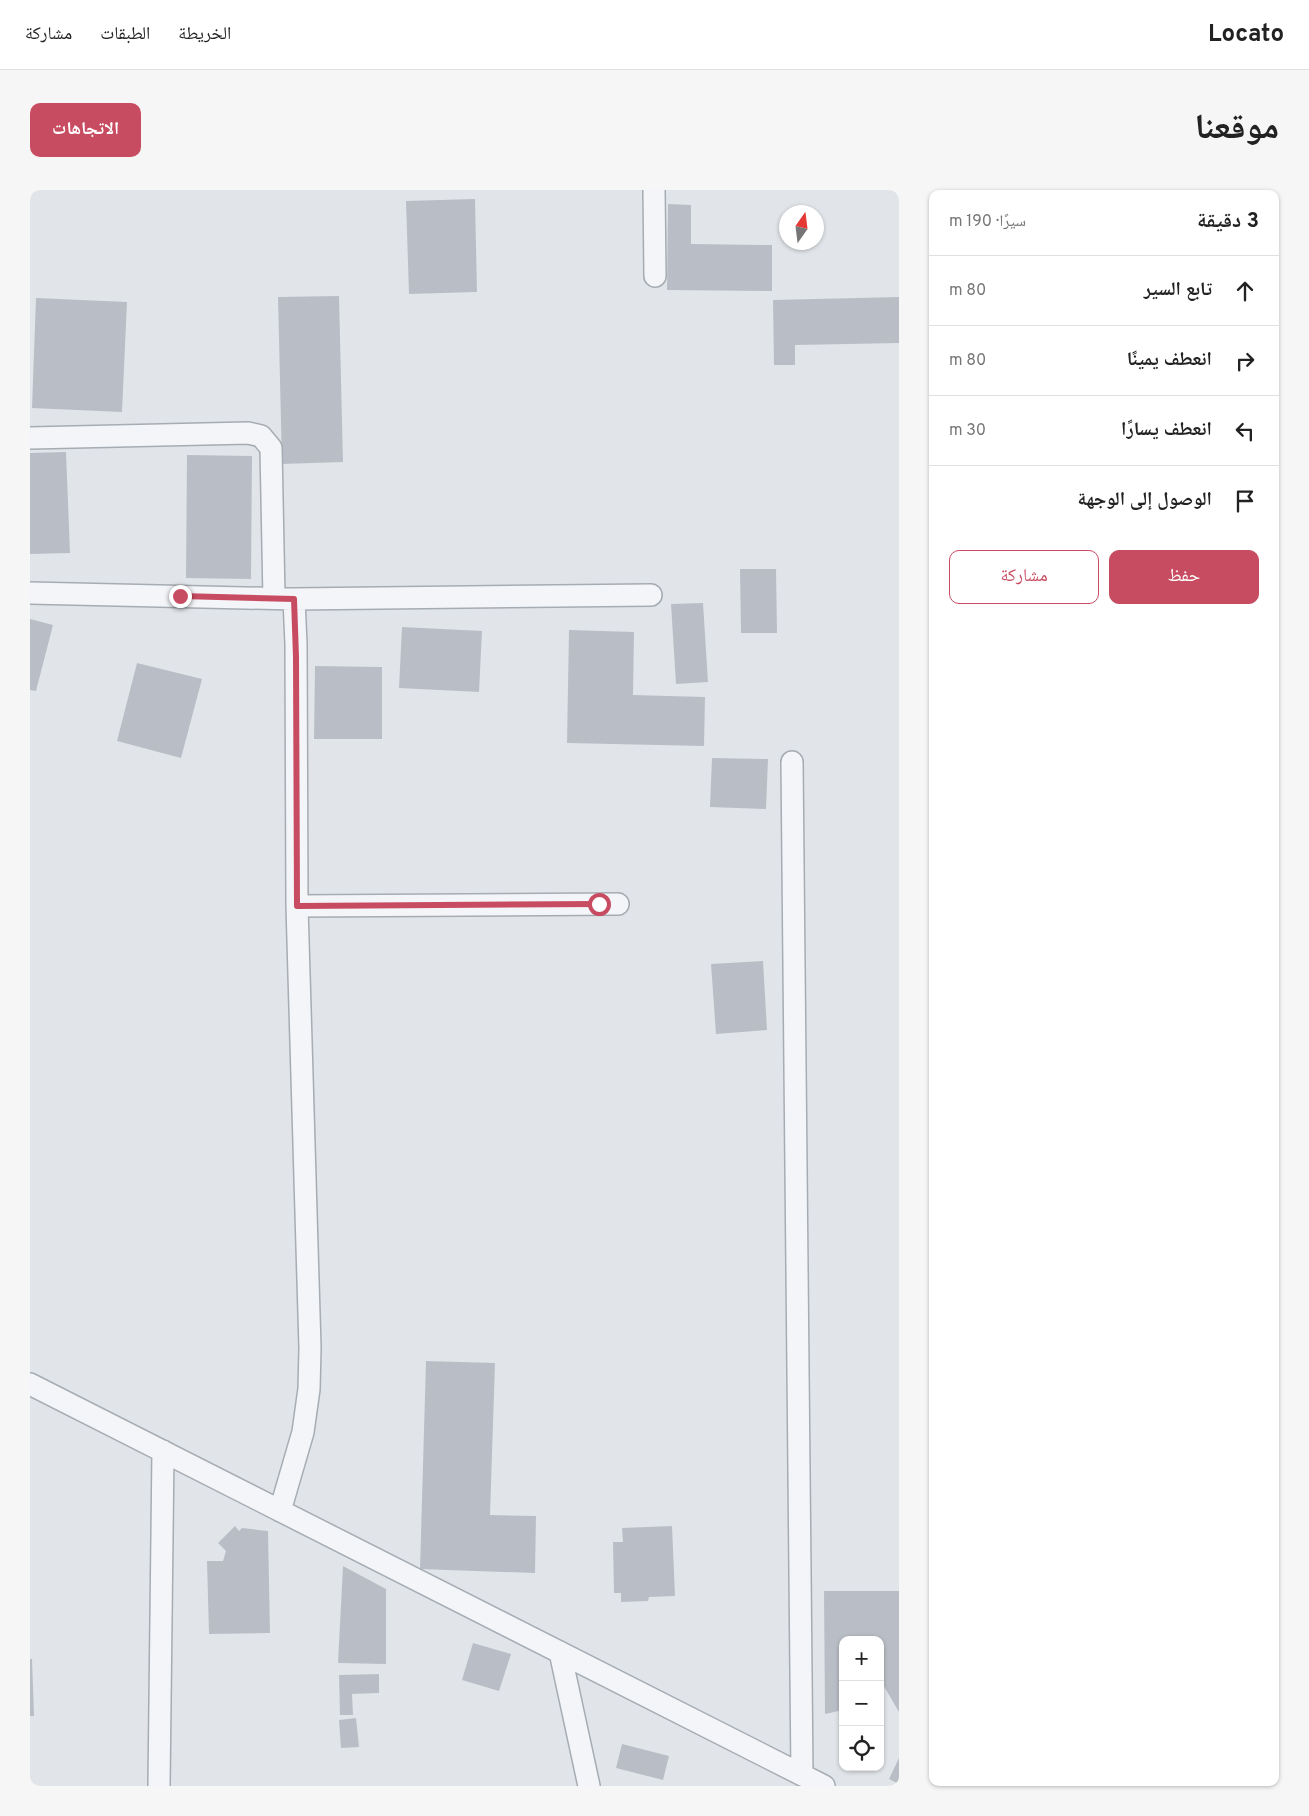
<!DOCTYPE html>
<html lang="ar">
<head>
<meta charset="utf-8">
<style>
	body { margin:0; font-family:Overpass,"Noto Naskh Arabic",sans-serif; background:#f6f6f6; color:#222; direction:rtl }
	.controls { position:absolute; right:15px; bottom:15px; display:grid; overflow:hidden; border-radius:10px; box-shadow:0 1px 4px #0004 }
	.controls button { width:45px; height:45px; display:grid; place-items:center; padding:0; border:0; border-bottom:1px solid #e0e0e0; background:#fff; color:#222; font:25px sans-serif }
	.compass { position:absolute; left:749px; top:15px; width:45px; height:45px; border-radius:50%; background:#fff; box-shadow:0 1px 4px #0004; rotate:14deg }
	.stop { position:absolute; width:15px; height:15px; margin:-11px; border:4px solid #c84c61; border-radius:50%; background:#fff }
	.stop.end { background:#c84c61; border-color:#fff; box-shadow:0 1px 5px #0008 }
	.list { margin:0; padding:0; list-style:none }
	h2 { display:flex; justify-content:space-between; align-items:center; height:65px; margin:0; padding:0 20px; font-size:21px }
	h2 small { font-size:16px; font-weight:400; color:#767676 }
	.list li { display:grid; grid-template-columns:32px 1fr auto; gap:15px; align-items:center; box-sizing:border-box; height:70px; padding:0 20px; border-top:1px solid #e0e0e0 }
	.list b { display:block; font-size:19px; white-space:nowrap }
	.list em { font-size:16px; font-style:normal; color:#767676 }
	.actions { display:flex; gap:10px; padding:15px 20px }
	.actions a { flex:1; padding:11px 0; border:1px solid #c84c61; border-radius:10px; text-align:center; font-size:18px; color:#c84c61 }
	.actions .main { background:#c84c61; color:#fff }
	.icon { flex:none; width:28px; height:28px; fill:none; stroke:currentColor; stroke-width:2; stroke-linecap:round; stroke-linejoin:round }
	.map { position:relative; flex:none; width:869px; height:1596px; overflow:hidden; direction:ltr; border-radius:10px }
	header { display:flex; align-items:center; gap:30px; box-sizing:border-box; height:70px; padding:0 25px; background:#fff; border-bottom:1px solid #e0e0e0 }
	header strong { font-size:24px }
	nav { display:flex; gap:28px; margin-inline-start:auto; font-size:18px }
	.intro { display:flex; align-items:center; justify-content:space-between; box-sizing:border-box; height:120px; padding:0 30px }
	h1 { margin:0; font-size:35px }
	.button { padding:12px 22px; border-radius:10px; background:#c84c61; color:#fff; font-size:18px; font-weight:700 }
	main { display:flex; gap:30px; padding:0 30px }
	aside { flex:1; background:#fff; border-radius:10px; box-shadow:0 1px 4px #0004 }
	.map>svg:first-child { display:block }
	.building { fill:#b9bec6 }
	.lines { fill:none; stroke-linecap:round; stroke-linejoin:round }
	.minor-casing { stroke:#a6acb3; stroke-width:24 }
	.minor { stroke:#f4f5f8; stroke-width:21 }
	.route { stroke:#c84c61; stroke-width:6 }
</style>
</head>
<body>
<header>
<strong>Locato</strong>
<nav><a>الخريطة</a><a>الطبقات</a><a>مشاركة</a></nav>
</header>
<div class="intro"><h1>موقعنا</h1><a class="button">الاتجاهات</a></div>
<main>
<aside>
<h2>3 دقيقة<small>سيرًا · 190 m</small></h2>
<ul class="list">
<li><svg class="icon" aria-label="ahead" viewBox="0 0 24 24"><path d="M12 20V5M6 11l6-6 6 6"/></svg><div><b>تابع السير</b></div><em>80 m</em></li>
<li><svg class="icon" aria-label="right" viewBox="0 0 24 24"><path d="M7 20v-9h11M14 6l5 5-5 5"/></svg><div><b>انعطف يمينًا</b></div><em>80 m</em></li>
<li><svg class="icon" aria-label="left" viewBox="0 0 24 24"><path d="M17 20v-9H6M10 6l-5 5 5 5"/></svg><div><b>انعطف يسارًا</b></div><em>30 m</em></li>
<li><svg class="icon" aria-label="arrive" viewBox="0 0 24 24"><path d="M6 21V4h12l-3 4 3 4H6"/></svg><div><b>الوصول إلى الوجهة</b></div></li>
</ul>
<div class="actions"><a class="main">حفظ</a><a>مشاركة</a></div>
</aside>
<div class="map">
<svg width="869" height="1596" viewBox="0 0 869 1596">
	<rect width="100%" height="100%" fill="#e1e5e9"/>
	<!-- building -->
	<path class="building" d="M445 9 447 102 379 104 376 11Z
		M638 14 661 15V54L742 55V101L637 100Z
		M309 106 313 272 252 274 248 107Z
		M869 107V153L765 155V175H744L743 110Z
		M6 108 97 112 92 222 2 218Z
		M36 262 40 363 0 364V263Z
		M157 265 222 266 221 389 156 388Z
		M710 379H746L747 443H711Z
		M673 413 678 492 646 494 641 414Z
		M0 429 23 435 6 501 0 500Z
		M372 437 452 441 449 502 369 498Z
		M539 440 604 442 603 505 675 507 674 556 537 553Z
		M107 473 172 489 151 568 87 551Z
		M285 476 352 477V549H284Z
		M682 568 738 569 736 619 680 617Z
		M733 771 737 840 686 844 681 774Z
		M396 1171 465 1173 460 1325 506 1326 505 1383 390 1379Z
		M205 1336 209 1341 212 1338 238 1341 240 1443 179 1444 177 1371H193L196 1361 188 1353Z
		M642 1336 645 1406 619 1407 618 1411 591 1412V1403H584L583 1352H593L592 1338Z
		M313 1376 356 1399V1474L308 1473Z
		M794 1401H869V1522L852 1493 850 1495V1450H813V1520L795 1524Z
		M443 1453 481 1464 469 1501 432 1490Z
		M0 1469H2L4 1526H0Z
		M349 1484V1503L322 1504 323 1525H310L309 1485Z
		M326 1528 329 1557 311 1558 309 1530Z
		M592 1554 639 1566 633 1590 586 1578Z
		M869 1568V1594L859 1589Z"/>
	<g class="lines">
		<defs>
			<path id="minor" d="M624 0 625 86
				M0 248 218 243 231 246 241 258 244 408
				M0 403 264 409 621 405
				M762 572 772 1585
				M267 716 588 714
				M0 1194 794 1596
				M250 1321 273 1242 279 1199 280 1158 267 716 266 454 264 409
				M530 1462 559 1596
				M129 1596 133 1261"/>
		</defs>
		<!-- minor casing -->
		<use href="#minor" class="minor-casing"/>
		<!-- minor -->
		<use href="#minor" class="minor"/>
	</g>
	<g class="lines">
		<!-- route -->
		<path class="route" d="M150 406 264 409 266 467 267 716 569 714"/>
	</g>
</svg>
<div class="controls">
<button>+</button>
<button>−</button>
<button><svg class="icon" aria-label="locate" viewBox="0 0 24 24"><circle cx="12" cy="12" r="6"/><path d="M12 2v4M12 18v4M2 12h4M18 12h4"/></svg></button>
</div>
<svg class="compass" viewBox="-18 -18 36 36"><path d="M0-13l5 13h-10z" fill="#e53935"/><path d="M0 13l5-13h-10z" fill="#767676"/></svg>
<div class="stop" style="left:569px;top:714px"></div>
<div class="stop end" style="left:150px;top:406px"></div>
</div>
</main>
</body>
</html>
